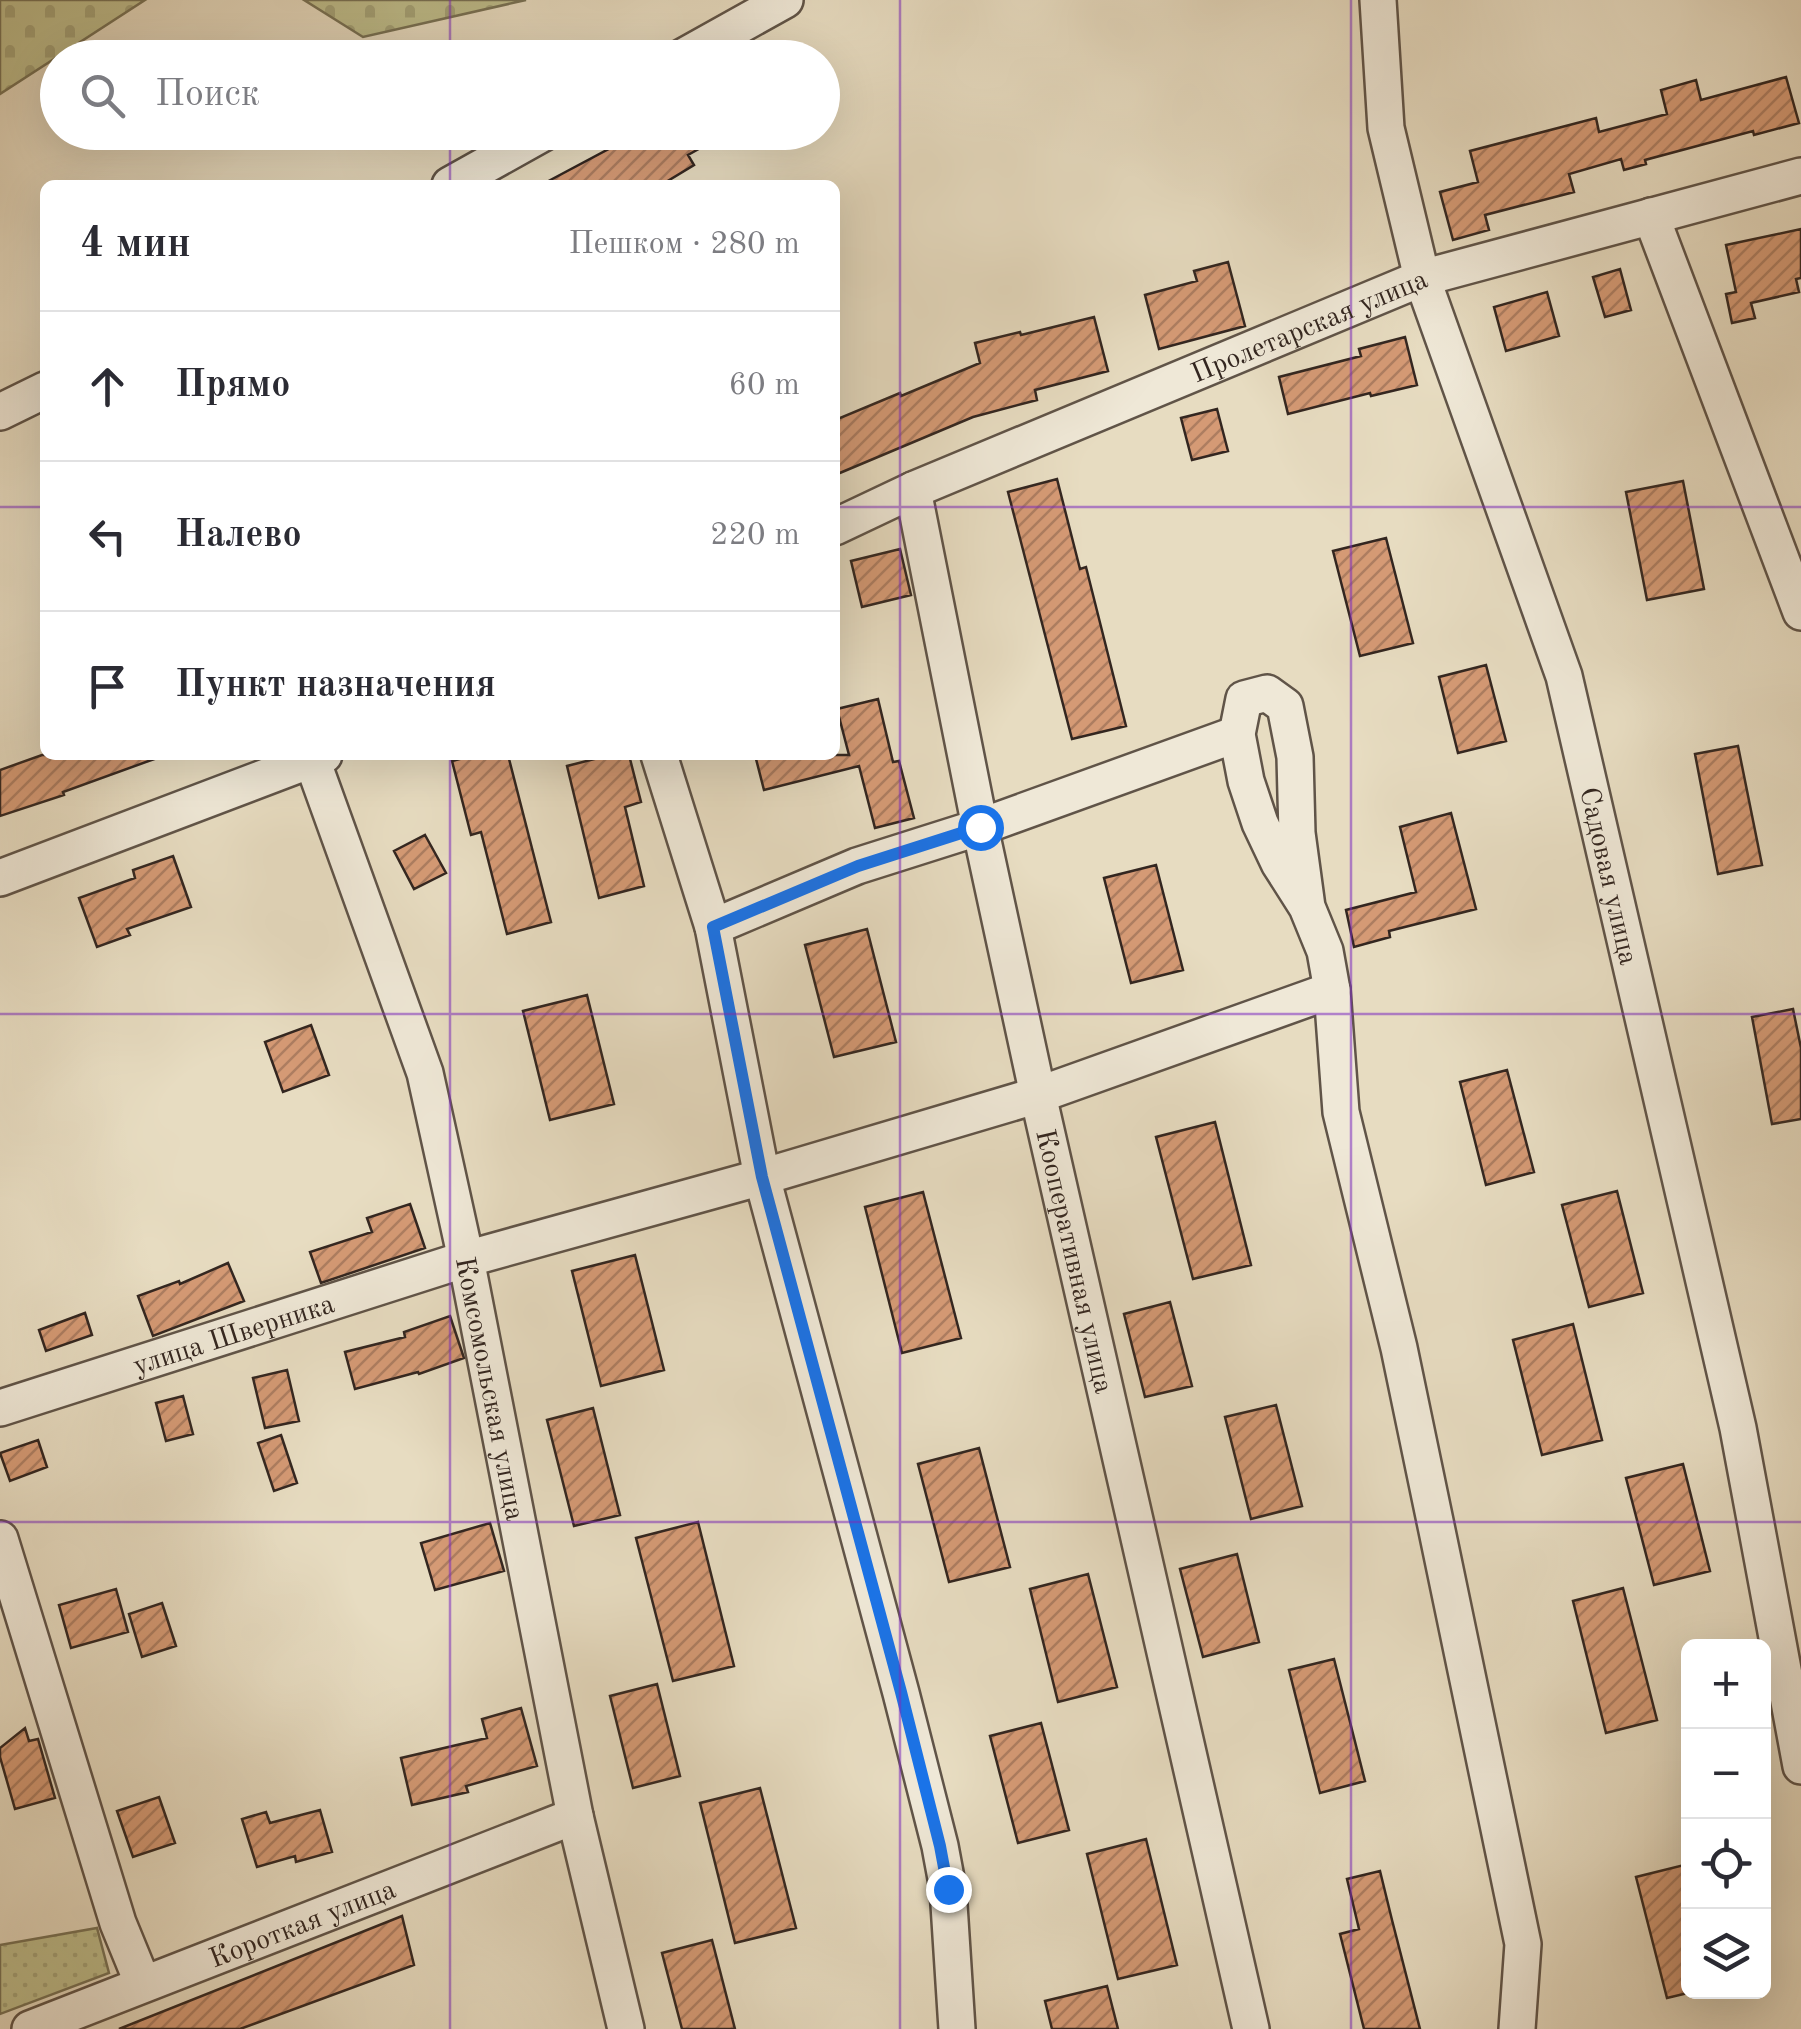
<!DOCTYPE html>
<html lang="ru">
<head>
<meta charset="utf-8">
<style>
	body { margin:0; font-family:"Old Standard TT",serif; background:#f2f2f3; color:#2b2b33 }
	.controls { position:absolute; right:30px; bottom:30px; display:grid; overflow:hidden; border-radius:15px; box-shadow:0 10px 40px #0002 }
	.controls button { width:90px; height:90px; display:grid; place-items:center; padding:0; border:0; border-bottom:2px solid #e1e1e2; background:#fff; color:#2b2b33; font:50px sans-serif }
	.stop { position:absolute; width:30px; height:30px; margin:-22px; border:8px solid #1a73e8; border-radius:50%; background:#fff }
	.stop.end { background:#1a73e8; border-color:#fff; box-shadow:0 2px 10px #0008 }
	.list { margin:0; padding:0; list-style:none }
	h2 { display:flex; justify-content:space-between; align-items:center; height:130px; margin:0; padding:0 40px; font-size:42px }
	h2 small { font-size:32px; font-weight:400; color:#7c7c81 }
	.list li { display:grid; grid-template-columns:65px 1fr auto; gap:30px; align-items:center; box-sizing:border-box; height:150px; padding:0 40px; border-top:2px solid #e1e1e2 }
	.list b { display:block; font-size:38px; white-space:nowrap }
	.list em { font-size:32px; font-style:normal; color:#7c7c81 }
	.icon { flex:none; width:55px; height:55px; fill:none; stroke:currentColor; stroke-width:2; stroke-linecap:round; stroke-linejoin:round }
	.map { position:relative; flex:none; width:1801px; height:2029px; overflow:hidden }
	.search { position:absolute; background:#fff; box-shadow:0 10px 40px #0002; left:40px; top:40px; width:800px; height:110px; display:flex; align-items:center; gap:25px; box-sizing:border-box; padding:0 35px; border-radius:55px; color:#7c7c81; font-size:38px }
	.panel { position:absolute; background:#fff; box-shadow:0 10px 40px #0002; left:40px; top:180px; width:800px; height:580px; border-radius:15px }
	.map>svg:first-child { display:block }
	.grass { fill:url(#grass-dots); stroke:#787256; stroke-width:2.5 }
	.cemetery { fill:url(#cemetery-stones); stroke:#787256; stroke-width:2.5 }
	.building { fill:url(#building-hatch); stroke:#332620; stroke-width:2.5 }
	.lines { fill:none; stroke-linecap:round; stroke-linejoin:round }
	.minor-casing { stroke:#605448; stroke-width:40 }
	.minor { stroke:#efe8d7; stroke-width:35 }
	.route { stroke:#1a73e8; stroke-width:12 }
	.grid { fill:none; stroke:#7b2cbf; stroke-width:2.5; stroke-opacity:0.55 }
	.labels { text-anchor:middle; stroke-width:9; stroke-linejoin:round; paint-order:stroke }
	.street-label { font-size:28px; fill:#332620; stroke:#efe8d7 }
</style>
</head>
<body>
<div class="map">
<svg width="1801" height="2029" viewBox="0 0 1801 2029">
	<defs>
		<pattern id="grass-dots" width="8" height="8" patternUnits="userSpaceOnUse" patternTransform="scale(2.5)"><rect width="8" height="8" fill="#bebe8d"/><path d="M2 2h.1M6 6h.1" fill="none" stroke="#a4a379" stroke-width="1.8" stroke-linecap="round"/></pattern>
		<pattern id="cemetery-stones" width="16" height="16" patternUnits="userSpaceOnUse" patternTransform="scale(2.5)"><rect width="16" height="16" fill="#bebe8d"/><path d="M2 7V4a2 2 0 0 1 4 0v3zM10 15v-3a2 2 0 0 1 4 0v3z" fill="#a4a379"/></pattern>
		<pattern id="building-hatch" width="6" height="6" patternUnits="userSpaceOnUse" patternTransform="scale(2.5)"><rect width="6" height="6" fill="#d59a75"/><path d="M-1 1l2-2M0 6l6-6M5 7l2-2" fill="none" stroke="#ad7d60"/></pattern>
	</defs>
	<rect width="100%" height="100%" fill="#e7dcc1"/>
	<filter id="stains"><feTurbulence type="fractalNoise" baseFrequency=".002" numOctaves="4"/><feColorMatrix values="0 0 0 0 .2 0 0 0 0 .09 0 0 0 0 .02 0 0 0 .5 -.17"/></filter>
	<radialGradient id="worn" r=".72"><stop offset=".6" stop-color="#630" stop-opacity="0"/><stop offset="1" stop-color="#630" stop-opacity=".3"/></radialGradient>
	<!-- grass -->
	<path class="grass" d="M97 1928 109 1973 0 2014V1945Z"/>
	<!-- cemetery -->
	<path class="cemetery" d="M0 0H145L0 94Z
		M304 0H526L363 37Z"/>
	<!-- building -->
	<path class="building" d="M1786 77 1799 123 1754 135 1753 131 1645 160 1646 164 1624 170 1621 159 1569 174 1574 192 1485 215 1489 230 1453 240 1440 192 1478 182 1470 151 1596 118 1599 132 1667 114 1661 90 1696 80 1701 100Z
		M627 132H729L688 155 694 165 661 185H541L616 145 613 141Z
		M1801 229V278L1796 279 1799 292 1751 303 1755 318 1732 323 1726 294 1736 292 1726 245Z
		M1228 262 1245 326 1159 349 1145 295 1197 281 1194 271Z
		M1620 269 1631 310 1605 317 1593 277Z
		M1547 292 1559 336 1506 351 1494 307Z
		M1094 317 1108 371 1035 390 1037 400 973 417 835 475V420L900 393 901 396 980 363 975 343 1020 332 1021 335Z
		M1405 337 1417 385 1371 396 1370 393 1288 414 1279 377 1361 356 1359 349Z
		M1217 409 1228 451 1192 460 1181 418Z
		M1057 479 1080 569 1086 567 1126 726 1072 739 1008 492Z
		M1683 481 1704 589 1647 600 1626 492Z
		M1386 538 1413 643 1360 656 1333 551Z
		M900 549 911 595 862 607 851 561Z
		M1486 665 1506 741 1458 753 1439 677Z
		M878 699 893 762 899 761 914 818 875 828 859 766 764 790 755 755H849L837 709Z
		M1738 746 1762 865 1718 874 1695 754Z
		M42 755H157V758L63 792 64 795 0 816V770Z
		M475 755H508L551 922 507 934 481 832 471 835 452 761Z
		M610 755H629L641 802 625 807 644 886 599 898 567 766Z
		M1451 813 1476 909 1389 931 1390 937 1354 947 1346 910 1416 892 1400 827Z
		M425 835 446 873 414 889 394 851Z
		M173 856 191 907 127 929 130 935 97 947 79 898 135 878 133 870Z
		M1156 865 1183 970 1131 983 1104 878Z
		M867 929 896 1042 834 1057 805 945Z
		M587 995 614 1104 550 1120 523 1011Z
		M1793 1009 1801 1048V1119L1772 1124 1752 1017Z
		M311 1025 329 1075 283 1092 265 1042Z
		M1507 1070 1534 1172 1486 1185 1460 1082Z
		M1215 1122 1251 1265 1193 1279 1156 1137Z
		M1617 1191 1643 1293 1589 1307 1562 1205Z
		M923 1192 961 1338 902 1353 865 1207Z
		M410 1204 425 1248 321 1283 310 1252 372 1232 367 1218Z
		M635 1255 664 1370 601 1386 572 1271Z
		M228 1263 244 1301 153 1336 138 1296 179 1281 180 1284Z
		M1170 1302 1192 1386 1145 1397 1124 1314Z
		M85 1313 92 1335 46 1351 39 1330Z
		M450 1316 464 1358 419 1374 418 1372 355 1389 345 1352 405 1337 404 1332Z
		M1573 1324 1602 1440 1542 1455 1513 1340Z
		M287 1370 299 1421 265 1428 253 1378Z
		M183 1396 193 1434 166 1441 156 1403Z
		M1276 1405 1302 1506 1251 1519 1225 1417Z
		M593 1408 620 1515 574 1526 547 1420Z
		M281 1435 297 1483 274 1491 258 1443Z
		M38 1440 47 1467 10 1481 0 1453Z
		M979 1448 1010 1567 949 1582 918 1464Z
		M1683 1464 1710 1571 1654 1585 1626 1478Z
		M698 1522 734 1666 673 1681 636 1538Z
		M490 1523 504 1571 435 1590 421 1543Z
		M1237 1554 1259 1642 1203 1657 1180 1569Z
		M1088 1574 1117 1687 1058 1702 1030 1589Z
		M1623 1588 1657 1720 1606 1733 1573 1601Z
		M116 1589 128 1632 71 1648 59 1605Z
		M162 1603 176 1646 142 1657 129 1614Z
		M1334 1659 1365 1781 1320 1793 1289 1670Z
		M657 1684 680 1776 633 1788 610 1696Z
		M521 1708 537 1766 466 1786 468 1792 412 1805 401 1758 487 1738 482 1719Z
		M1041 1723 1069 1830 1018 1843 990 1736Z
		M25 1728 29 1741 38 1739 55 1798 15 1809 0 1757V1748Z
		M760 1788 796 1928 735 1943 700 1803Z
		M159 1797 175 1843 133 1857 117 1811Z
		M320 1810 332 1852 296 1862 295 1856 257 1867 242 1819 266 1812 270 1823Z
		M1146 1839 1177 1965 1118 1979 1087 1854Z
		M1688 1864V1993L1667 1998 1636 1877Z
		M1380 1871 1392 1920 1420 2029H1364L1340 1934 1359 1929 1347 1879Z
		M402 1916 414 1965 240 2029H119Z
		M712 1940 735 2029H682L662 1953Z
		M1107 1986 1118 2029H1052L1045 2001Z"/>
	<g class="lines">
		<defs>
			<g id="minor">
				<path id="s1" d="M1378 0 1386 128 1422 278 1564 676 1738 1428 1801 1766"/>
				<path d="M681 58 785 0"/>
				<path d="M450 185 545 132"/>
				<path d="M1651 216 1801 612"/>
				<path d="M0 412 45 390"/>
				<path id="s2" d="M913 490 980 827 1038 1095 1251 2029"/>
				<path id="s3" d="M835 527 913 490 1422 278 1801 176"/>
				<path d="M659 755 713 927 762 1177 901 1693 940 1846 948 1889 957 2029"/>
				<path id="s4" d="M312 760 425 1073 466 1259 575 1816 626 2029"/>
				<path d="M0 878 324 755"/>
				<path d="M1307 907 1297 833 1295 757 1285 706 1267 693 1244 699 1237 734 1246 781 1260 823 1279 863 1307 907 1325 951 1332 990 1341 1112 1399 1348 1523 1944 1517 2029"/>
				<path d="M713 927 857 866 980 827 1237 734"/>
				<path id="s5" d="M0 1408 466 1259 762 1177 1038 1095 1332 990"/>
				<path d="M0 1539 118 1923 143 1984"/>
				<path id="s6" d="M30 2029 575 1816"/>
			</g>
		</defs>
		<!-- minor casing -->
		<use href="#minor" class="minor-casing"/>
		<!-- minor -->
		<use href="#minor" class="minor"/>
	</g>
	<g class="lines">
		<!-- route -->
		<path class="route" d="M948 1889 940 1846 901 1692 762 1177 713 927 858 866 980 827"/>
	</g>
	<!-- grid -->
	<path class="grid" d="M450 0V58M900 0V2029M1351 0V2029M450 132V185M0 507H45M835 507H1801M450 755V2029M0 1014H1801M0 1522H1801"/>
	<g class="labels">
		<!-- street labels -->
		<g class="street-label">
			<text dy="10" stroke="none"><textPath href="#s3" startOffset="515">Пролетарская улица</textPath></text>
			<text dy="10" stroke="none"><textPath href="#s1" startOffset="910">Садовая улица</textPath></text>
			<text dy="10" stroke="none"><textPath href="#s2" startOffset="788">Кооперативная улица</textPath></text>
			<text dy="10" stroke="none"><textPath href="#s5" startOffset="245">улица Шверника</textPath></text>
			<text dy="10" stroke="none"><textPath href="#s4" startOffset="655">Комсомольская улица</textPath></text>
			<text dy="10" stroke="none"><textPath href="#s6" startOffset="292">Короткая улица</textPath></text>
		</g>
	</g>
	<rect width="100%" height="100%" filter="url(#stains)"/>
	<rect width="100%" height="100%" fill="url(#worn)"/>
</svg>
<div class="controls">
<button>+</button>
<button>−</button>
<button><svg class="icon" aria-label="locate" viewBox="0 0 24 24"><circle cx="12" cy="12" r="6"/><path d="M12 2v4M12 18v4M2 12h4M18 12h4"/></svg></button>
<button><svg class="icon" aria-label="layers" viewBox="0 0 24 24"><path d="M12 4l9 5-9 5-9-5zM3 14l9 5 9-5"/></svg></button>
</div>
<div class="stop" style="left:980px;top:827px"></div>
<div class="stop end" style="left:948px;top:1889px"></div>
<div class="search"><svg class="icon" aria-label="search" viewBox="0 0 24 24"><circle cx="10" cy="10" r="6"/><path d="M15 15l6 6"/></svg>Поиск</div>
<section class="panel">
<h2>4 мин<small>Пешком · 280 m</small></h2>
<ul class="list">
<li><svg class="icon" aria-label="ahead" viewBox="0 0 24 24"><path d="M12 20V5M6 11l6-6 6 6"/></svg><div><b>Прямо</b></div><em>60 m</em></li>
<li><svg class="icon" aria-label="left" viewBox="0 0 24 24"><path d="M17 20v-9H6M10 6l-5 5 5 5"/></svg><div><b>Налево</b></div><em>220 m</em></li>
<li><svg class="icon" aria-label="arrive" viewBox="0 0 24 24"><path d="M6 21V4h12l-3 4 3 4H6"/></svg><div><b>Пункт назначения</b></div></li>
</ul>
</section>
</div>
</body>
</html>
